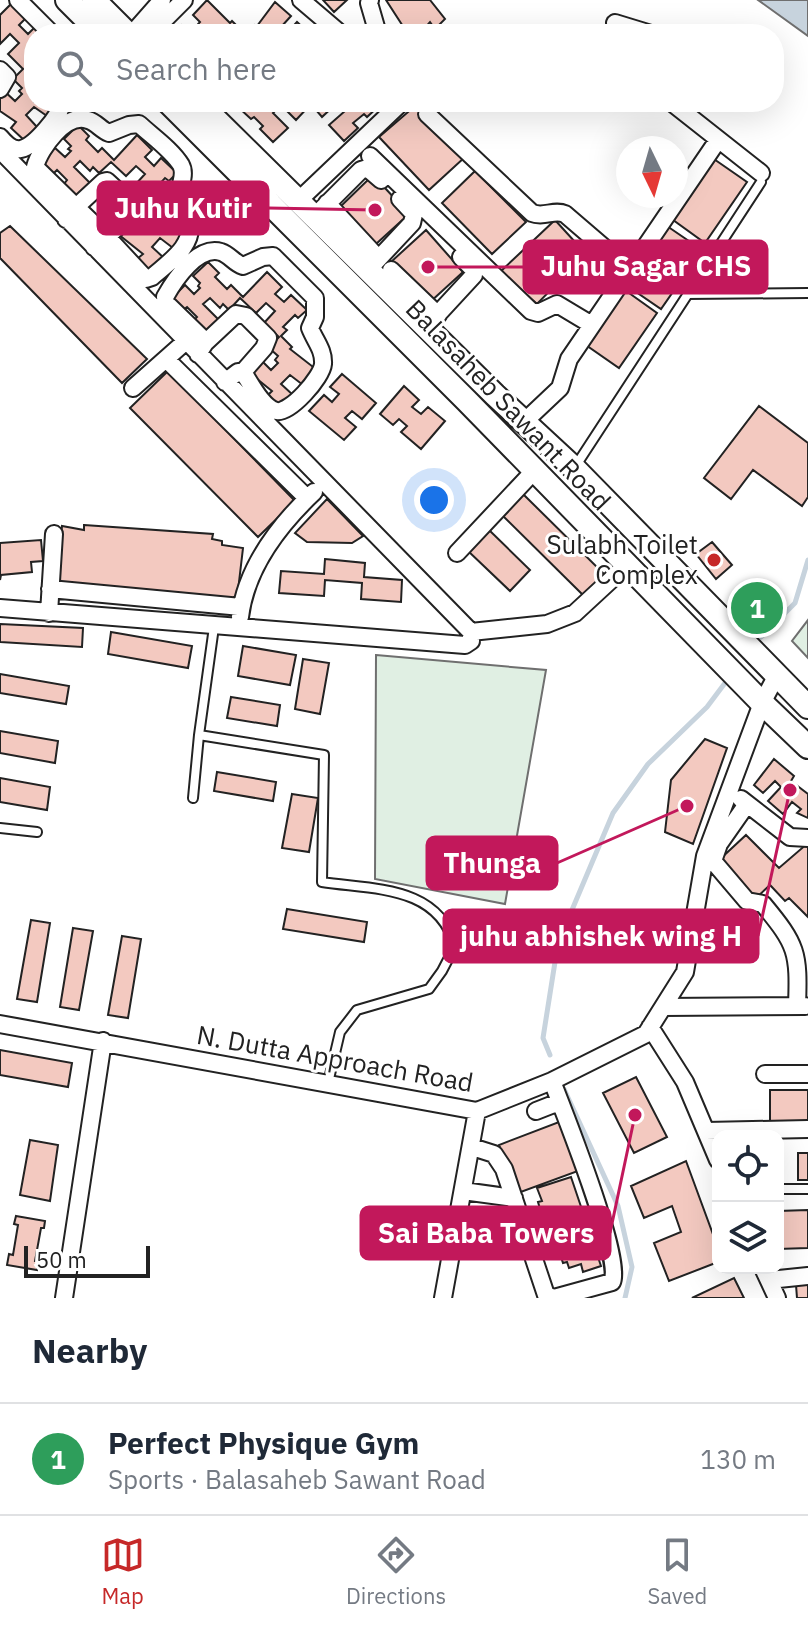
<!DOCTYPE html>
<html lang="en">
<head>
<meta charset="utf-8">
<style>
	body { margin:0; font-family:"IBM Plex Sans",sans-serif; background:#f2f2f3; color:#1f2937 }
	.controls { position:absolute; right:24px; bottom:24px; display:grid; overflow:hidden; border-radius:16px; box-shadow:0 8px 32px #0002 }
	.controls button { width:72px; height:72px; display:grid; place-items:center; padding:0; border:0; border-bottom:2px solid #e0e1e3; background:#fff; color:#1f2937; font:40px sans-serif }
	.compass { position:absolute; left:616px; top:136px; width:72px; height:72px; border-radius:50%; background:#fff; box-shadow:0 8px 32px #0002; rotate:175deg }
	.scale { position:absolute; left:24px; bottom:20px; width:126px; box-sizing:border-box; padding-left:8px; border:4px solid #222; border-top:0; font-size:22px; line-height:28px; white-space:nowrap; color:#222; -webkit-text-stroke:6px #fff; paint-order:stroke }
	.you { position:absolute; left:434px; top:500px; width:28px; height:28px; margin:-20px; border:6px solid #fff; border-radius:50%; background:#1a73e8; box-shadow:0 0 0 12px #1a73e833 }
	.badge { display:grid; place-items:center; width:52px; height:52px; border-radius:50%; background:#c62828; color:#fff; font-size:26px; font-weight:700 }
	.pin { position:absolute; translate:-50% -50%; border:4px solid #fff; box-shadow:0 2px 8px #0006 }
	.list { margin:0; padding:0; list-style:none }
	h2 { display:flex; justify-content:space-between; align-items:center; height:104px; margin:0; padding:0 32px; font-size:34px }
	h2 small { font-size:26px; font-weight:400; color:#747a83 }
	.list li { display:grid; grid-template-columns:52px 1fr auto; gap:24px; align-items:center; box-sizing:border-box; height:112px; padding:0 32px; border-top:2px solid #e0e1e3 }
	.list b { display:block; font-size:30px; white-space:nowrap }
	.list p { margin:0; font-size:26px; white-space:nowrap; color:#747a83 }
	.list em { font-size:26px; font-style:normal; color:#747a83 }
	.icon { flex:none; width:44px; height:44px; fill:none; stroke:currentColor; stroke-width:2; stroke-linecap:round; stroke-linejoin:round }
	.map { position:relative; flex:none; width:808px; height:1298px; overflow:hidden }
	.search { position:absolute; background:#fff; box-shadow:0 8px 32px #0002; left:24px; right:24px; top:24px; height:88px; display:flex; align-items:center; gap:20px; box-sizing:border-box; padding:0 28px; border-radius:32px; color:#747a83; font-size:30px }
	.sheet { height:216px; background:#fff }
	nav { display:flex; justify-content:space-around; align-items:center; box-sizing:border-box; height:112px; border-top:2px solid #e0e1e3; background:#fff; font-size:22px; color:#747a83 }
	nav a { display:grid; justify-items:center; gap:4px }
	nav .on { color:#c62828 }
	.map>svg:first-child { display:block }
	.green { fill:#e0efe3; stroke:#6f6f6f; stroke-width:2 }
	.water { fill:#c7d3dd; stroke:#6f6f6f; stroke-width:2 }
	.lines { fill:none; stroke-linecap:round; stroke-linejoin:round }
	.stream { stroke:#c7d3dd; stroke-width:5 }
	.building { fill:#f3c9c0; stroke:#222; stroke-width:2 }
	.service-casing { stroke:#222; stroke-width:12 }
	.minor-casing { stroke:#222; stroke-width:20 }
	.secondary-casing { stroke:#222; stroke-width:26 }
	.service { stroke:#fff; stroke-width:8 }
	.minor { stroke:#fff; stroke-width:16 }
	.secondary { stroke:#fff; stroke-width:22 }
	.poi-dot { fill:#c62828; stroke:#fff; stroke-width:3 }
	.labels { text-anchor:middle; stroke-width:6; stroke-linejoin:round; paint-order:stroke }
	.street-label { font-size:26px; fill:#222; stroke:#fff }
	.poi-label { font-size:26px; fill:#222; stroke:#fff; text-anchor:end }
	.leader { fill:none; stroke:#c2185b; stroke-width:3 }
	.callout-dot { fill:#c2185b; stroke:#fff; stroke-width:3 }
	.callout { fill:#c2185b; stroke:#c2185b; stroke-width:3 }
	.callout-label { font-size:28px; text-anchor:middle; font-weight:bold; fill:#fff }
</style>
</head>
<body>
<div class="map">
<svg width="808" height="1298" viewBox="0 0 808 1298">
	<rect width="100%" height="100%" fill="#fff"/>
	<!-- green -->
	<path class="green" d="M808 620V658L792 641Z
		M376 655 546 670 505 904 375 879Z"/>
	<!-- water -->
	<path class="water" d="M758 0H808V36Z"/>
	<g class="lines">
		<!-- stream -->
		<path class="stream" d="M761 637 795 603 808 560
			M550 1055 543 1038 558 943 613 813 648 764 707 707 728 679
			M564 1089 618 1206 632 1267 625 1298"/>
	</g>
	<!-- building -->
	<path class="building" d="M207 0 230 23 232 21 245 34H173L182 25 191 32 200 22 193 15Z
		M323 0H347L334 12Z
		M386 0H430L445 19 435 29 430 22 423 30 426 34H408Z
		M275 2 291 16 281 27 287 33 297 22 310 34H246L255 25 257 26Z
		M11 4 26 18 19 25 28 34 35 27 43 34H34V52L27 58 31 62 25 68 34 76V102H60L47 116 34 107 26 115 37 127 24 140 11 128 16 122 0 111V93L3 90 15 101 22 94 19 91 22 88 13 79 23 69 8 54 19 43 10 34 0 44V15Z
		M243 102H379L381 104 367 117 364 114 353 123 358 128 344 141 329 125 345 111 337 103 322 117 311 104 296 120 281 105 273 113 288 128 273 142 260 129 263 126 254 117 251 119 238 107Z
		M415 106 465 157 429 190 379 137Z
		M78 125 89 136 86 140 98 152 102 148 114 160 137 135 152 150 145 157 154 166 161 158 177 173 169 181 165 178 154 190 157 194 151 200 171 223 174 220 187 233 173 248 160 238 152 247 164 258 151 272 137 259 143 254 118 234 129 221 142 233 148 226 145 223 148 220 139 211 149 200 134 186 145 174 136 166 126 176 111 162 99 173 93 167 90 171 80 161 74 167 90 183 76 196 64 184 67 180 57 170 53 174 41 162 55 148 65 157 71 151 68 149 71 146 64 139Z
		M711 157 747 182 705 243 669 217Z
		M475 171 526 222 492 254 442 203Z
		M373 175 409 214 376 244 340 207Z
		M555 220 586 254 537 304 500 272Z
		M664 224 702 250 661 309 623 283Z
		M10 226 147 359 122 383 0 258V233Z
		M426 230 463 272 429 303 392 261Z
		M208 262 219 273 215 277 227 289 231 285 243 297 267 272 282 287 275 294 284 302 291 295 307 310 298 318 295 315 283 327 287 330 281 336 292 347 290 349 317 370 303 385 290 375 281 384 293 395 280 408 267 396 272 391 247 371 259 358 271 370 278 363 275 360 278 356 269 348 279 337 264 323 275 311 266 303 256 313 240 298 229 310 223 304 220 308 210 298 203 304 219 320 206 333 193 321 197 317 187 307 183 310 171 299 185 285 194 294 200 288 198 286 200 283 193 276Z
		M622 288 657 313 619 368 583 343Z
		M168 371 295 501 258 537 130 408Z
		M342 374 376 403 362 419 352 411 345 418 356 427 344 440 309 411 324 395 332 402 339 394 330 387Z
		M404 386 419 400 412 407 421 414 428 407 445 421 421 449 401 432 407 426 399 419 393 425 380 414Z
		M759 406 808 443V497L802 506 753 470 731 499 704 478Z
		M523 494 605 575 584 596 502 515Z
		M327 499 363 536 352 543 307 542 295 533Z
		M84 525 213 534 212 539 222 541V545L243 548 237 599 57 585 62 526 84 530Z
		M488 529 530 570 510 591 467 550Z
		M41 540 43 561 31 562 32 572 1 575 0 580V543Z
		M712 542 732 565 716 579 696 554Z
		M325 559 365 563 364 577 402 580 401 602 361 599 362 583 325 580 324 596 279 593 281 571 324 574Z
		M0 624 83 628 82 647 0 642Z
		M111 632 192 646 188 668 108 654Z
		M243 646 296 655 290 685 238 676Z
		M303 659 329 663 320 714 295 709Z
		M0 674 69 686 66 704 0 693Z
		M231 697 280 705 277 726 227 718Z
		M0 731 58 741 55 763 0 753Z
		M705 739 727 748 693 844 665 832 671 780Z
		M774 759 794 776 791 781 808 794V818L797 813 801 809 792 802 783 814 768 801 781 787 775 781 763 793 754 785Z
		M217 772 276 782 273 801 214 791Z
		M0 778 50 787 47 810 0 802Z
		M292 794 318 798 309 852 282 848Z
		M746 835 779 868 808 843V917L789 898 785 901 770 885 755 899 718 861Z
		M287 909 367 922 364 942 283 929Z
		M31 920 50 923 37 1002 17 999Z
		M73 928 93 931 79 1010 60 1007Z
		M122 936 141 939 128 1018 108 1015Z
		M0 1050 72 1063 68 1087 0 1075Z
		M636 1077 667 1137 634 1153 603 1093Z
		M770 1090H808V1121H770Z
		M559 1122 578 1171 518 1193 499 1145Z
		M30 1140 58 1145 50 1201 20 1195Z
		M798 1153H808V1180H798Z
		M778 1155H782V1179H778Z
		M686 1161 718 1248V1262L669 1281 654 1243 681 1232 672 1206 644 1218 631 1186Z
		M571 1177 601 1266 583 1272 581 1264 569 1268 567 1262 563 1263 560 1254 554 1256 538 1202 542 1201 537 1188Z
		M808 1210V1248L778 1249V1211Z
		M16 1216 45 1221 44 1228H41L35 1261 38 1262 37 1270 7 1265 9 1254 13 1255 18 1225 14 1224Z
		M734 1278 744 1298H692Z
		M808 1284V1298H797L796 1285Z"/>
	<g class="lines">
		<defs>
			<path id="service" d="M687 294 808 293
				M575 467 761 182
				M214 627 199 735 324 755 322 882C374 890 438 885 455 946L442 971 429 989 357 1010 340 1032 328 1083
				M193 798 199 735
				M0 828 37 832
				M778 1189H808"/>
			<path id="minor" d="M18 0 52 34
				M301 0 341 34
				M370 0 369 3 378 34
				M615 23 651 34
				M132 34 162 0
				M150 34 184 0
				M0 70 7 77 0 89
				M671 102 761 173
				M427 114 532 213C544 218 554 209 565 214L629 269
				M0 137C5 143 12 151 21 149 35 146 60 115 63 102
				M0 150 471 632V641L465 645 0 608
				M370 156 531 311 538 313 557 304 592 325
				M107 181 134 206 130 215 107 237 76 207 103 182Z
				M298 201 402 102
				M327 203 378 258
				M314 217 361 170 367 168 381 180
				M66 219 76 207 35 167C40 148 66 112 88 120 96 122 101 130 109 133L129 125 139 124C152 136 172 150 181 165 186 174 180 187 177 196 180 203 187 211 189 219 196 245 169 262 152 277L146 279 107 237 94 247
				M368 270 412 223 414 214 400 199
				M391 270 438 315
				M426 327 474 275V270L461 257
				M205 343 236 314 246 316 268 338 264 348 243 372
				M198 354 205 343 203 339 166 303 165 297C175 279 198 245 221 252 230 255 234 263 243 266L263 257 273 256 315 298V317L310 328C315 341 324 350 323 364 322 377 290 414 276 411 262 407 251 384 243 372H238L225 382
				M166 359 307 498
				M133 388 186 341
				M524 422 560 388 569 359 718 140
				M457 553 534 471
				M50 589 241 607
				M49 613 54 534
				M240 617C246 568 279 525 314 492
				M471 632 547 624 575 613 627 565
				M741 799 790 837 808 838
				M747 804 719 844 713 861 747 901 763 904C797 945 799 952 797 1006
				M663 1007 805 1006
				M0 1024 477 1111 552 1081 646 1034 685 972 705 856 762 703 777 675
				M650 1027 685 1082 718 1160
				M765 1074H808
				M536 1111 559 1102
				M706 1131 808 1129
				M472 1147 494 1154 504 1169 546 1295 554 1298 612 1282C623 1260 564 1112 552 1081
				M463 1191 514 1198
				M763 1268 777 1298
				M769 1280 808 1276
				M64 1298 103 1041
				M443 1298 477 1111"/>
			<path id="secondary" d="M67 0 101 34
				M94 0 128 34
				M168 102 466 400 762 703 808 747
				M198 102 495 395 574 468 808 707"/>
		</defs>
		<!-- service casing -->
		<use href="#service" class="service-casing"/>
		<!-- minor casing -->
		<use href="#minor" class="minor-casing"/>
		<!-- secondary casing -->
		<use href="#secondary" class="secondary-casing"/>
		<!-- service -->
		<use href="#service" class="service"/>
		<!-- minor -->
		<use href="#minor" class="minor"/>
		<!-- secondary -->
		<use href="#secondary" class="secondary"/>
	</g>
	<!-- markers -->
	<circle class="poi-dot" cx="714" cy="560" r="8"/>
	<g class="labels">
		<!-- street labels -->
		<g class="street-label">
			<text transform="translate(508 405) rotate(46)" y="9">Balasaheb Sawant Road</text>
			<text transform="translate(335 1059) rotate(10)" y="9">N. Dutta Approach Road</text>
		</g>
		<!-- poi labels -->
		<g class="poi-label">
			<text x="698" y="554">Sulabh Toilet<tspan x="698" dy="30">Complex</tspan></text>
		</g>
	</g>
	<!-- callouts -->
	<path class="leader" d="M375 210L268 208M428 267L524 267M687 806L557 863M790 790L758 936M635 1115L610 1233"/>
	<g class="callout-dot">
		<circle cx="375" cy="210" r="8"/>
		<circle cx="428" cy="267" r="8"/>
		<circle cx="687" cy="806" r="8"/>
		<circle cx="790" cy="790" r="8"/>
		<circle cx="635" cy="1115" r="8"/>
	</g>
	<g class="callout">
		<rect x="98" y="182" width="170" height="52" rx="8"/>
		<rect x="524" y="241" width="243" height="52" rx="8"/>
		<rect x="427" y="837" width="130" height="52" rx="8"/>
		<rect x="444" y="910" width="314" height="52" rx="8"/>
		<rect x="361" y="1207" width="249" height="52" rx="8"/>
	</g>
	<g class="callout-label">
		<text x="183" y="218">Juhu Kutir</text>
		<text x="646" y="276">Juhu Sagar CHS</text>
		<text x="492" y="873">Thunga</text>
		<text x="601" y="946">juhu abhishek wing H</text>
		<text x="486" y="1243">Sai Baba Towers</text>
	</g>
</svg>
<div class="controls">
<button><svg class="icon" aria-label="locate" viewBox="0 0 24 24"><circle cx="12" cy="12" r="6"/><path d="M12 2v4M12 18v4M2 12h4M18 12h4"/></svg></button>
<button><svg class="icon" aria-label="layers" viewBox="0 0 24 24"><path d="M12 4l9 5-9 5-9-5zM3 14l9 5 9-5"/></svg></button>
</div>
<svg class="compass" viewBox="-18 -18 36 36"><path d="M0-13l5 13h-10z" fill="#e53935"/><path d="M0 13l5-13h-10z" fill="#747a83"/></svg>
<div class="scale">50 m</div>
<div class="you"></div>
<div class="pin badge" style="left:757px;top:608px;background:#2e9e5b">1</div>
<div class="search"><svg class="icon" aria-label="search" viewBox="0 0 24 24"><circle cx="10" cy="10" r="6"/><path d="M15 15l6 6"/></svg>Search here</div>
</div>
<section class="sheet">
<h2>Nearby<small></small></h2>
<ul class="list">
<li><span class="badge" style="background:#2e9e5b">1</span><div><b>Perfect Physique Gym</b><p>Sports · Balasaheb Sawant Road</p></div><em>130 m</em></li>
</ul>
</section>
<nav>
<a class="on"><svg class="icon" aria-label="map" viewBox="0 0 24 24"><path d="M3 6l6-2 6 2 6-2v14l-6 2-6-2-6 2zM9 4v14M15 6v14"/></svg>Map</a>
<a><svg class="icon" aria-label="directions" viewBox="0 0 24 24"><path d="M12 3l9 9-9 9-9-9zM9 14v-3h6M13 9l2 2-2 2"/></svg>Directions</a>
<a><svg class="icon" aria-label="saved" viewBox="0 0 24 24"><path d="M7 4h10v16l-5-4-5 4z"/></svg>Saved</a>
</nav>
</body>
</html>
